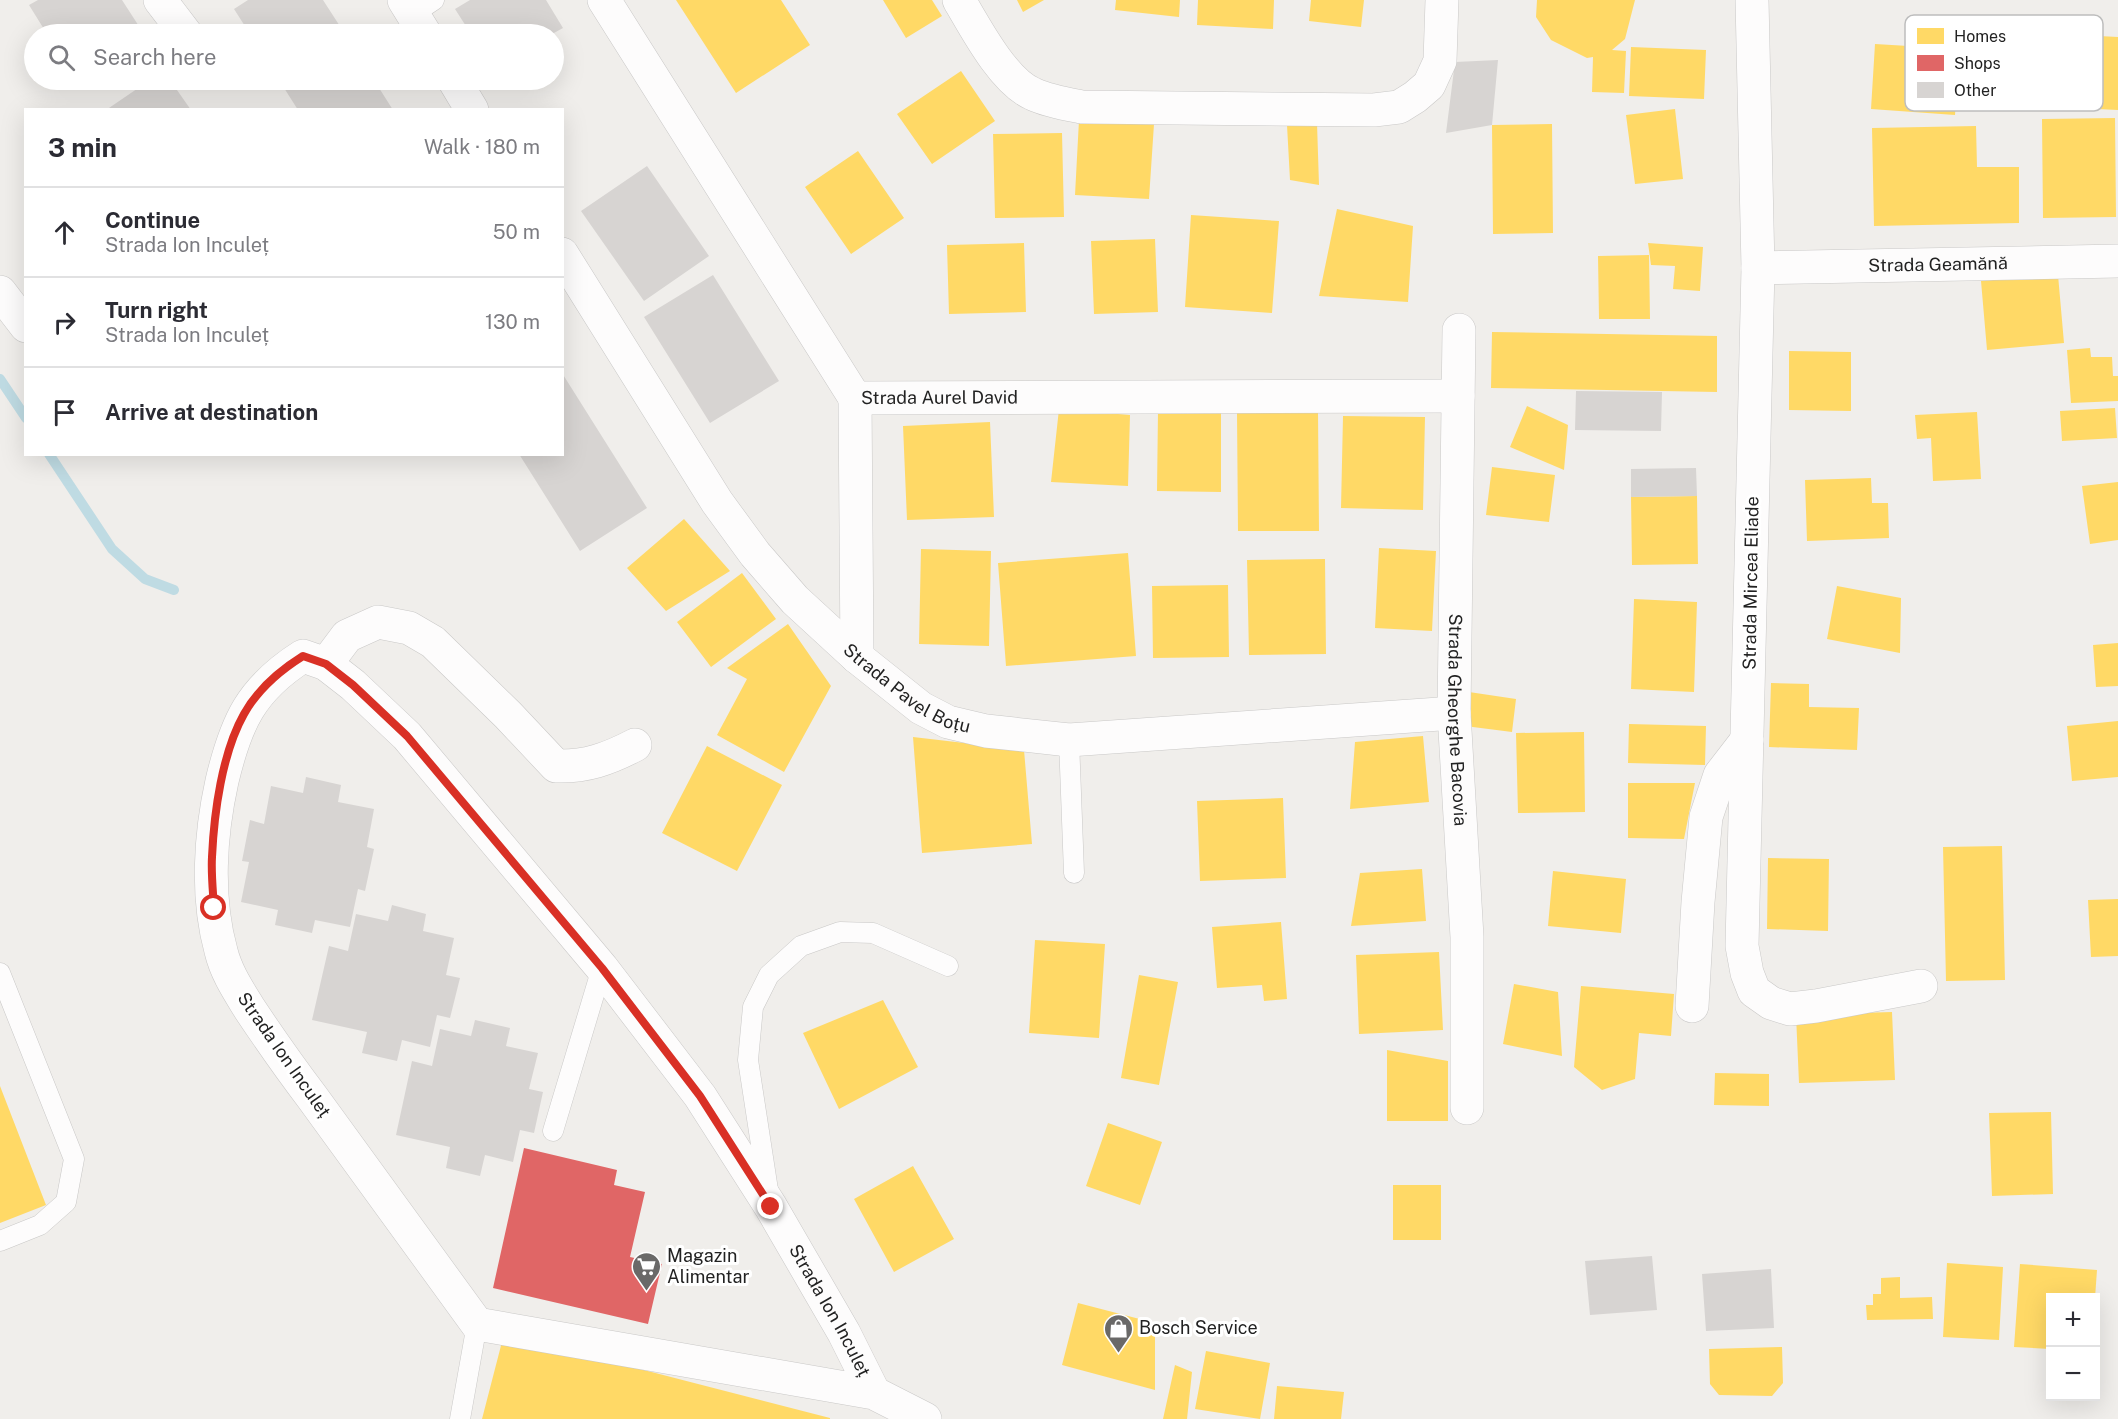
<!DOCTYPE html>
<html lang="en">
<head>
<meta charset="utf-8">
<style>
	body { margin:0; font-family:"Public Sans",sans-serif; background:#f7f7f7; color:#2b2b33 }
	.controls { position:absolute; right:18px; bottom:18px; display:grid; overflow:hidden; border-radius:0px; box-shadow:0 6px 24px #0002 }
	.controls button { width:54px; height:54px; display:grid; place-items:center; padding:0; border:0; border-bottom:2px solid #e1e1e2; background:#fff; color:#2b2b33; font:30px sans-serif }
	.stop { position:absolute; width:18px; height:18px; margin:-14px; border:4px solid #d93025; border-radius:50%; background:#fff }
	.stop.end { background:#d93025; border-color:#fff; box-shadow:0 2px 6px #0008 }
	.list { margin:0; padding:0; list-style:none }
	h2 { display:flex; justify-content:space-between; align-items:center; height:78px; margin:0; padding:0 24px; font-size:26px }
	h2 small { font-size:20px; font-weight:400; color:#7c7c81 }
	.list li { display:grid; grid-template-columns:39px 1fr auto; gap:18px; align-items:center; box-sizing:border-box; height:90px; padding:0 24px; border-top:2px solid #e1e1e2 }
	.list b { display:block; font-size:22px; white-space:nowrap }
	.list p { margin:0; font-size:20px; white-space:nowrap; color:#7c7c81 }
	.list em { font-size:20px; font-style:normal; color:#7c7c81 }
	.icon { flex:none; width:33px; height:33px; fill:none; stroke:currentColor; stroke-width:2; stroke-linecap:round; stroke-linejoin:round }
	.map { position:relative; flex:none; width:2118px; height:1419px; overflow:hidden }
	.search { position:absolute; background:#fff; box-shadow:0 6px 24px #0002; left:24px; top:24px; width:540px; height:66px; display:flex; align-items:center; gap:15px; box-sizing:border-box; padding:0 21px; border-radius:33px; color:#7c7c81; font-size:22px }
	.panel { position:absolute; background:#fff; box-shadow:0 6px 24px #0002; left:24px; top:108px; width:540px; height:348px; border-radius:0px }
	.map>svg:first-child { display:block }
	.homes { fill:#ffd966 }
	.shops { fill:#e06666 }
	.lines { fill:none; stroke-linecap:round; stroke-linejoin:round }
	.stream { stroke:#bfdbe3; stroke-width:10 }
	.building { fill:#d7d4d2 }
	.lane-casing { stroke:#c9c8c7; stroke-width:21 }
	.street-casing { stroke:#c9c8c7; stroke-width:34 }
	.lane { stroke:#fdfcfc; stroke-width:20 }
	.street { stroke:#fdfcfc; stroke-width:33 }
	.route { stroke:#d93025; stroke-width:8 }
	.labels { text-anchor:middle; stroke-width:6; stroke-linejoin:round; paint-order:stroke }
	.street-label { font-size:18px; fill:#222; stroke:#fff }
	.poi-label { font-size:18px; fill:#222; stroke:#fff; text-anchor:start }
	.key { fill:#fff; stroke:#bdbdbd; stroke-width:1.5 }
	.key-label { font-size:16px; fill:#222 }
</style>
</head>
<body>
<div class="map">
<svg width="2118" height="1419" viewBox="0 0 2118 1419">
	<rect width="100%" height="100%" fill="#f0eeeb"/>
	<!-- homes -->
	<path class="homes" d="M676 0H781L810 45 736 93Z
		M883 0H932L942 16 906 38Z
		M1017 0H1044L1023 12Z
		M1116 0H1180L1179 17 1115 10Z
		M1198 0H1274L1273 29 1197 25Z
		M1311 0H1364L1361 27 1309 21Z
		M1537 0H1635L1625 39 1612 50 1626 51 1624 93 1592 92 1593 57 1587 58 1551 40 1536 17Z
		M2079 35 2118 37V110L2035 106 2037 51 2076 53Z
		M1875 44 1959 49 1955 115 1871 109Z
		M1631 47 1706 50 1704 99 1629 96Z
		M961 71 995 121 932 164 897 114Z
		M1675 109 1683 179 1635 184 1626 115Z
		M2115 118 2116 217 2043 218 2042 119Z
		M1079 120 1154 124 1149 199 1075 195Z
		M1317 123 1319 185 1290 180 1287 125Z
		M1552 124 1553 233 1493 234 1492 125Z
		M1976 126 1977 167H2019V223L1874 226 1872 128Z
		M1062 133 1064 217 995 218 993 134Z
		M858 151 904 218 851 254 805 187Z
		M1337 209 1413 226 1408 302 1319 296Z
		M1191 215 1279 221 1272 313 1185 307Z
		M1155 239 1158 312 1094 314 1091 241Z
		M1024 243 1026 312 949 314 947 245Z
		M1648 243 1703 247 1700 291 1673 289 1675 266 1651 265Z
		M1649 255 1650 319H1599L1598 256Z
		M2058 275 2064 343 1987 350 1981 281Z
		M1492 332 1717 336V392L1491 388Z
		M2090 348 2091 357H2112L2113 376H2118V401L2071 403 2067 350Z
		M1789 351 1851 352V411L1789 410Z
		M1527 406 1568 425 1564 470 1510 447Z
		M2115 408 2117 438 2062 441 2060 411Z
		M1059 409 1130 415 1128 486 1051 482Z
		M1158 411H1221V492L1157 491Z
		M1318 412 1319 531H1238L1237 413Z
		M1977 412 1981 479 1933 481 1931 438 1917 439 1915 415Z
		M1343 416 1425 417 1423 510 1341 508Z
		M990 422 994 517 907 520 903 426Z
		M1492 467 1555 475 1549 522 1486 515Z
		M1871 478 1872 503H1888L1889 538 1807 541 1805 480Z
		M2118 482V540L2090 544 2082 486Z
		M1697 496 1698 564 1632 565 1631 497Z
		M684 519 730 571 666 611 627 568Z
		M1379 548 1436 551 1432 631 1375 628Z
		M921 549 991 551 989 646 919 644Z
		M1128 553 1136 656 1006 666 998 563Z
		M1325 559 1326 654 1249 655 1247 560Z
		M742 573 776 619 711 667 677 622Z
		M1228 585 1229 657 1153 658 1152 586Z
		M1837 586 1901 598 1900 653 1827 639Z
		M1634 599 1697 602 1694 692 1631 689Z
		M788 624 831 686 784 772 717 735 747 679 727 668Z
		M2118 643V686L2096 687 2093 645Z
		M1771 683 1809 684V707L1859 708 1857 750 1769 747Z
		M1469 692 1516 699 1512 732 1465 726Z
		M2118 721V777L2072 781 2067 726Z
		M1629 724 1706 726 1705 765 1628 763Z
		M1584 732 1585 812 1518 813 1516 733Z
		M1423 736 1429 802 1350 809 1355 742Z
		M913 737 1024 750 1032 844 922 853Z
		M707 746 782 785 737 871 662 833Z
		M1628 783H1695L1684 839 1628 838Z
		M1283 798 1286 878 1200 881 1197 801Z
		M2002 846 2005 980 1946 981 1943 847Z
		M1768 858 1829 859 1828 931 1767 929Z
		M1422 869 1426 921 1351 926 1360 873Z
		M1553 871 1626 879 1621 933 1548 926Z
		M2118 899V956L2091 957 2088 900Z
		M1281 922 1287 999 1264 1001 1262 985 1217 988 1212 927Z
		M1035 940 1105 944 1099 1038 1029 1033Z
		M1439 952 1443 1030 1359 1034 1356 955Z
		M1139 975 1178 982 1159 1085 1121 1078Z
		M1514 984 1558 992 1562 1056 1503 1044Z
		M1581 986 1674 994 1671 1036 1639 1033 1635 1079 1602 1090 1574 1067Z
		M883 1000 918 1067 839 1109 803 1033Z
		M1892 1012 1895 1080 1799 1083 1796 1015Z
		M1387 1050 1448 1061V1121H1387Z
		M1715 1073 1769 1074V1106L1714 1105Z
		M0 1086 46 1205 0 1223Z
		M2051 1112 2053 1194 1992 1196 1989 1113Z
		M1108 1123 1162 1142 1140 1205 1086 1186Z
		M913 1166 954 1239 894 1272 854 1199Z
		M1393 1185H1441V1240H1393Z
		M1947 1263 2003 1267 1999 1340 1943 1337Z
		M2020 1264 2097 1270 2095 1298H2050V1349L2014 1347Z
		M1900 1277V1298L1932 1297 1933 1319 1867 1320 1866 1305H1873V1294H1881V1278Z
		M1078 1303 1155 1323V1390L1062 1365Z
		M504 1334 830 1418V1419H482Z
		M1782 1347 1783 1383 1772 1396 1719 1395 1710 1384 1709 1349Z
		M1206 1351 1270 1363 1260 1419 1195 1409Z
		M1175 1365 1192 1372 1187 1419H1163Z
		M1277 1386 1344 1392 1341 1419H1274Z"/>
	<!-- shops -->
	<path class="shops" d="M524 1148 617 1170 614 1185 645 1192 630 1257 662 1264 648 1324 493 1288Z"/>
	<g class="lines">
		<!-- stream -->
		<path class="stream" d="M0 379 26 418
			M49 454 112 549 145 579 174 590"/>
	</g>
	<!-- building -->
	<path class="building" d="M38 0H122L144 34H47L29 5Z
		M248 0H323L345 34H250L234 9Z
		M470 0H546L563 28 552 34H471L455 9Z
		M1498 60 1492 125 1446 133 1455 62Z
		M150 80H170L191 110H106Z
		M279 80H374L393 110H298Z
		M647 166 709 256 644 301 581 211Z
		M713 275 779 381 710 423 644 317Z
		M562 373 647 508 580 551 519 454H562Z
		M1576 391 1662 392 1661 431 1575 430Z
		M1696 468 1697 496 1631 497V469Z
		M306 777 341 785 338 802 374 809 367 847 374 849 365 891 358 889 350 927 315 920 312 933 275 925 278 910 241 902 249 862 242 861 250 820 264 824 271 786 303 793Z
		M392 905 426 914 423 931 454 938 446 975 460 978 450 1018 437 1015 430 1047 402 1040 397 1061 362 1053 367 1032 312 1020 329 946 348 951 356 914 388 921Z
		M475 1020 510 1028 506 1046 538 1053 529 1089 543 1092 534 1133 520 1130 513 1162 485 1155 480 1176 446 1168 450 1147 396 1135 412 1061 432 1066 440 1029 471 1036Z
		M1652 1256 1657 1310 1590 1315 1585 1261Z
		M1771 1269 1774 1328 1706 1331 1702 1274Z"/>
	<g class="lines">
		<defs>
			<path id="lane" d="M413 14 434 0
				M1069 740 1074 873
				M0 973 74 1159 66 1202 40 1225 0 1241
				M553 1131 602 968
				M768 1190 748 1060 753 1007 769 975 801 946 840 932 873 933 948 966
				M460 1419 477 1324"/>
			<g id="street">
				<path d="M160 0 186 34"/>
				<path d="M404 0 425 34"/>
				<path id="s1" d="M604 0 855 398 1458 396"/>
				<path d="M959 0C975 27 1003 81 1033 94 1048 101 1066 104 1082 107L1374 110 1399 107 1415 97 1429 85 1440 61 1442 0"/>
				<path d="M1752 0 1758 268 1742 946 1747 973 1754 991 1771 1003 1790 1009 1816 1006 1921 986"/>
				<path d="M454 80 472 110"/>
				<path id="s2" d="M562 254 717 502 755 554 795 600 857 657 921 708 948 722 986 731 1069 740 1454 713"/>
				<path id="s3" d="M1758 268 2118 261"/>
				<path d="M0 292 26 326"/>
				<path id="s4" d="M1459 330 1454 713 1467 937V1108"/>
				<path d="M855 398 857 657"/>
				<path d="M326 664 347 636 378 622 409 628 433 642 508 715 556 766C586 767 608 759 635 745"/>
				<path d="M1692 1006 1698 902 1706 817 1720 775 1747 740"/>
				<path id="s5" d="M874 1393 477 1324C422 1248 367 1172 312 1097 290 1068 269 1038 249 1008 238 990 226 972 221 951 206 897 210 835 222 781 236 722 251 689 303 656L326 664 353 685 407 736 602 968 700 1096 771 1207 844 1333 874 1393 925 1419"/>
			</g>
		</defs>
		<!-- lane casing -->
		<use href="#lane" class="lane-casing"/>
		<!-- street casing -->
		<use href="#street" class="street-casing"/>
		<!-- lane -->
		<use href="#lane" class="lane"/>
		<!-- street -->
		<use href="#street" class="street"/>
	</g>
	<g class="lines">
		<!-- route -->
		<path class="route" d="M214 908C213 891 211 874 212 857 214 813 222 753 244 714 258 689 279 671 303 656L326 664 353 685 407 736 602 968 700 1096 771 1207"/>
	</g>
	<!-- icons -->
	<defs>
		<symbol id="supermarket-pin" viewBox="-11 -11 22 30"><path d="M0 17L-7.5 6A9.5 9.5 0 1 1 7.5 6Z" fill="#6a6968" stroke="#fff"/><path d="M-6-5.5h2.5l.6 2H6L4.5 2H-2.5L-4.4-4H-6ZM-1.5 3.2a1.3 1.3 0 1 0 .1 0ZM3 3.2a1.3 1.3 0 1 0 .1 0Z" fill="#fff"/></symbol>
		<symbol id="shop-pin" viewBox="-11 -11 22 30"><path d="M0 17L-7.5 6A9.5 9.5 0 1 1 7.5 6Z" fill="#6a6968" stroke="#fff"/><path d="M-5-2.5h2.3a2.7 3.5 0 0 1 5.4 0H5L5.5 6h-11ZM-1.5-2.5h3a1.5 2.3 0 0 0-3 0Z" fill="#fff"/></symbol>
	</defs>
	<g fill-rule="evenodd">
		<use href="#supermarket-pin" x="630" y="1250" width="33" height="45"/>
		<use href="#shop-pin" x="1102" y="1312" width="33" height="45"/>
	</g>
	<g class="labels">
		<!-- street labels -->
		<g class="street-label">
			<text dy="6" stroke="none"><textPath href="#s3" startOffset="180">Strada Geamănă</textPath></text>
			<text dy="6" stroke="none"><textPath href="#s1" startOffset="555">Strada Aurel David</textPath></text>
			<text transform="translate(1751 583) rotate(-89)" y="6">Strada Mircea Eliade</text>
			<text dy="6" stroke="none"><textPath href="#s2" startOffset="562">Strada Pavel Boțu</textPath></text>
			<text dy="6" stroke="none"><textPath href="#s4" startOffset="390">Strada Gheorghe Bacovia</textPath></text>
			<text transform="translate(284 1055) rotate(55)" y="6">Strada Ion Inculeț</text>
			<text dy="6" stroke="none"><textPath href="#s5" startOffset="2030">Strada Ion Inculeț</textPath></text>
		</g>
		<!-- poi labels -->
		<g class="poi-label">
			<text x="667" y="1262">Magazin<tspan x="667" dy="21">Alimentar</tspan></text>
			<text x="1139" y="1334">Bosch Service</text>
		</g>
	</g>
	<!-- legend -->
	<rect x="1905" y="15" width="198" height="96" rx="9" class="key"/>
	<rect x="1917" y="28" width="27" height="16" fill="#ffd966"/>
	<rect x="1917" y="55" width="27" height="16" fill="#e06666"/>
	<rect x="1917" y="82" width="27" height="16" fill="#d7d4d2"/>
	<g class="key-label">
		<text x="1954" y="42">Homes</text>
		<text x="1954" y="69">Shops</text>
		<text x="1954" y="96">Other</text>
	</g>
</svg>
<div class="controls">
<button>+</button>
<button>−</button>
</div>
<div class="stop" style="left:214px;top:908px"></div>
<div class="stop end" style="left:771px;top:1207px"></div>
<div class="search"><svg class="icon" aria-label="search" viewBox="0 0 24 24"><circle cx="10" cy="10" r="6"/><path d="M15 15l6 6"/></svg>Search here</div>
<section class="panel">
<h2>3 min<small>Walk · 180 m</small></h2>
<ul class="list">
<li><svg class="icon" aria-label="ahead" viewBox="0 0 24 24"><path d="M12 20V5M6 11l6-6 6 6"/></svg><div><b>Continue</b><p>Strada Ion Inculeț</p></div><em>50 m</em></li>
<li><svg class="icon" aria-label="right" viewBox="0 0 24 24"><path d="M7 20v-9h11M14 6l5 5-5 5"/></svg><div><b>Turn right</b><p>Strada Ion Inculeț</p></div><em>130 m</em></li>
<li><svg class="icon" aria-label="arrive" viewBox="0 0 24 24"><path d="M6 21V4h12l-3 4 3 4H6"/></svg><div><b>Arrive at destination</b></div></li>
</ul>
</section>
</div>
</body>
</html>
